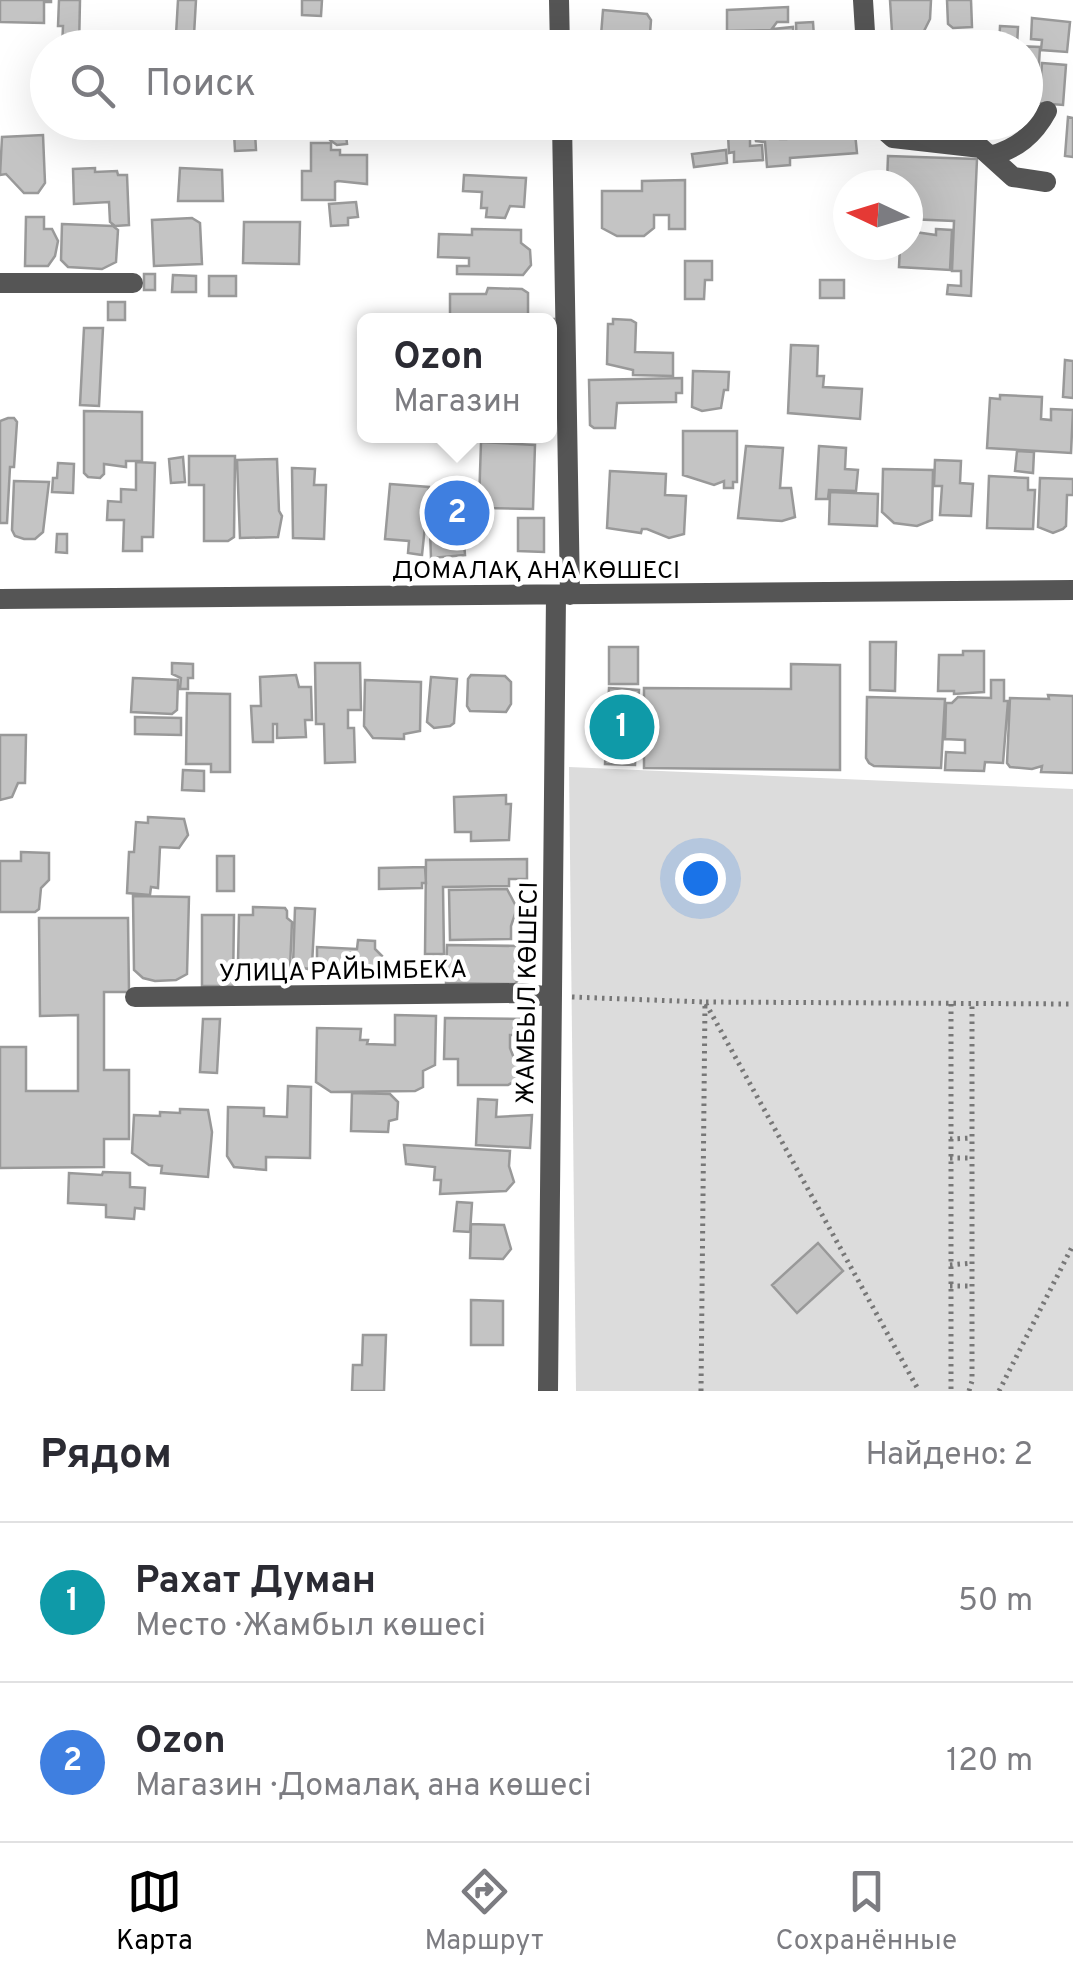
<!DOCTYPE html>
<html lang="ru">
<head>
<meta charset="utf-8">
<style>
	body { margin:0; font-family:Overpass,sans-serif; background:#f7f7f7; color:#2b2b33 }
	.compass { position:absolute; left:833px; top:170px; width:90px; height:90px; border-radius:50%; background:#fff; box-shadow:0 10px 40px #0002; rotate:274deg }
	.you { position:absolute; left:700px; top:878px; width:35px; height:35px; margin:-25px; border:8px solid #fff; border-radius:50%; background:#1a73e8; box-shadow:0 0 0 15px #1a73e833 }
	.badge { display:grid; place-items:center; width:65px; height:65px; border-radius:50%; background:#000; color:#fff; font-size:32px; font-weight:700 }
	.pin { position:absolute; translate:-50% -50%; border:5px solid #fff; box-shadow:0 2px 10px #0006 }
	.popup { position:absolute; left:357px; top:313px; width:200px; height:130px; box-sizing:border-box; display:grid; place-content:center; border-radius:15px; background:#fff; filter:drop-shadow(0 2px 8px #0005); font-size:32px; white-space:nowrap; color:#7c7c81 }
	.popup b { font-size:38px; color:#2b2b33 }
	.popup::after { content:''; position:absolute; left:50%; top:100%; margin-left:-20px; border:20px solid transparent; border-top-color:#fff }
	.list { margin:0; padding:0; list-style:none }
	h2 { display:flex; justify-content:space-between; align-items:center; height:130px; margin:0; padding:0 40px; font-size:42px }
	h2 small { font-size:32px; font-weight:400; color:#7c7c81 }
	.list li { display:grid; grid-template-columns:65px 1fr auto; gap:30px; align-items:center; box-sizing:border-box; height:160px; padding:0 40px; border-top:2px solid #e1e1e2 }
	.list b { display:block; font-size:38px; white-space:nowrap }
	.list p { margin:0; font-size:32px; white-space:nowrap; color:#7c7c81 }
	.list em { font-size:32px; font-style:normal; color:#7c7c81 }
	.icon { flex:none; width:55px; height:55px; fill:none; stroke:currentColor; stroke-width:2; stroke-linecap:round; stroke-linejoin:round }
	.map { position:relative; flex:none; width:1073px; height:1391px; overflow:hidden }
	.search { position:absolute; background:#fff; box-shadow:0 10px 40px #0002; left:30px; right:30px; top:30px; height:110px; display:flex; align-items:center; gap:25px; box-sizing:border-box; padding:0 35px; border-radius:55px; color:#7c7c81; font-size:38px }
	.sheet { height:450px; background:#fff }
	nav { display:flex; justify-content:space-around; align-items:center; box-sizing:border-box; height:140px; border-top:2px solid #e1e1e2; background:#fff; font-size:28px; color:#7c7c81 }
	nav a { display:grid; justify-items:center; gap:5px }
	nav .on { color:#000 }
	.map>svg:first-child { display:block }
	.green { fill:#dcdcdc }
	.building { fill:#c4c4c4; stroke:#999; stroke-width:2.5 }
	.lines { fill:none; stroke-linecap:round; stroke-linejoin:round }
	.path { stroke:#777; stroke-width:5; stroke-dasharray:2.5 5; stroke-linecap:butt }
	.street { stroke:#555; stroke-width:20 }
	.labels { text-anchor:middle; stroke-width:9; stroke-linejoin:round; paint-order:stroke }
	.street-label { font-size:25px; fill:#000; stroke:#fff }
</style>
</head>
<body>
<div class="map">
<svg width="1073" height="1391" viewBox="0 0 1073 1391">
	<rect width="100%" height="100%" fill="#fff"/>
	<!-- green -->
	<path class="green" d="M569 767 1073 789V1391H576Z"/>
	<!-- building -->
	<path class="building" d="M0 0H51V2H44V23L0 22Z
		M59 0H80L79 48H62L63 26H58Z
		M178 0H196L194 35H176Z
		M302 0H322L321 16 302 15Z
		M890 0H931L930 19 924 31 892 32Z
		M947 0H971L972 27 953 28 948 24Z
		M788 7V22H777L771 30 727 31V10Z
		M603 10 647 14 651 20 649 48H600Z
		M1032 18 1070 22 1067 52 1041 50 1042 40 1031 39Z
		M813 22 814 37 848 35 849 48H797L796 23Z
		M1000 26 1018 27 1017 46 1040 47 1038 80H1026V48H999Z
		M793 27 794 48 771 46 770 33 774 32V29Z
		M140 33 167 35 166 48H139Z
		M82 36H104V48H82Z
		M935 41V48H892V42Z
		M1042 63 1066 65 1063 105 1039 103Z
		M1068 117 1073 118V157L1065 156Z
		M328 122H345L347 144 337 145 330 140Z
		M769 122H782L778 124 780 139H786L785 128 802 127V123H854L857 153 790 158V165L767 167 765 142 756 141 753 126Z
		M255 132 256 150 235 151 234 133Z
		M750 133V146L762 145 763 160 734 162V152L729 153 728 135Z
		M43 135 45 183 38 193H24L6 174 0 175 2 137Z
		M311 143H331V150H340V155H367V184L338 181 335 182V200H302V171H311Z
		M726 150 727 163 694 167 692 154Z
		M888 156 977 159 971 296 947 294 948 285 961 286V271H952L954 221 908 219V185H878L879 182H887Z
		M95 168V172L117 171 118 175H127L129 225 115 226 110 222 109 202 74 204 73 169Z
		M180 168 222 170 223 201H178Z
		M464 175 526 178 524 207 510 206 505 218 486 217 487 208H481L482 192 463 191Z
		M685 180V229H669V215H654V228L644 236H617L602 228V191H642V181Z
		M356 202 358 217 348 218V225L331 226 329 204Z
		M26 217H44V229H52L58 241 55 256 48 266H25Z
		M192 218 200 223 202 264 154 266 152 220Z
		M244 222H300L299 264 243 263Z
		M62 224 113 226 118 230 116 262 102 269 68 267 61 260Z
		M472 229 521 230V243L530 250 531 265 523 275 457 274V266H469V258L438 257 439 234 472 235Z
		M936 229 952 230 950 270 899 267 900 245H908V231L936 235Z
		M685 261H712V280H705L704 299H685Z
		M144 274H155V290H144Z
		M173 275 196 276V292H172Z
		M209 276H236V296H209Z
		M820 280H844V298H820Z
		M488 288 522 289 528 293V319H554V342H550V320H450V294H486Z
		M108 302H125V320H108Z
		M613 319 631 320 636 323 635 352 673 353V376L633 375V370L607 364 608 324H613Z
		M84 328H103L99 406 80 405Z
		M791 345 818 346 817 376H824L823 387 862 389 860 419 788 413Z
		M1065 360 1073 361V398L1063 397Z
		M693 371 729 372 728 390H724L721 408 702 411 692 407Z
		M682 378V393H676V402L617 403 615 428H594L590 425 589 380Z
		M1000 395 1042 397 1041 419 1051 420V409L1073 410 1071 453 987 448 990 398 1000 399Z
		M84 411 142 412V461H126V467L104 464V474L100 478 88 477 84 473Z
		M8 418H14L17 422 14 467H10L7 523H0V421Z
		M683 431H737V482H733V488H724V481L714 485 683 475Z
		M481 442 535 445 533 509 484 508 479 503Z
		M746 446 783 448 780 488H791L795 517 782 521 738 518Z
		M819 446 846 448 845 469 858 470 856 491 829 490 828 499H816Z
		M1017 451 1034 452 1033 473 1015 471Z
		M189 456H235L234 537 228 541H204V485H189Z
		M183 457 185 482 171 483 169 459Z
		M277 459 279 511 282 516 278 537 240 538 237 460Z
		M935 460 961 461 960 483 973 484 971 516 940 515 942 486H934Z
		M136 462 155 463 153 537H142V551H123L124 520H107L108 501 121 502V489L136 490Z
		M58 463 74 464 73 493 52 492 53 478H57Z
		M292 468 315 469 314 485H326L324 539 293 538Z
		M883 469 933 470 932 520 917 526 894 523 882 512Z
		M610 471 666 474 665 495 686 496 684 534 669 538 647 529H642L641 533 607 528Z
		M989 476 1028 478V490H1035L1033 529 987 528Z
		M1040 478 1073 479V495H1067L1066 526 1063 529 1053 533 1038 527Z
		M14 481 49 482 43 532 35 539H24L15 536 12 530Z
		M440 483 477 484 476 512 482 513V518L476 524 467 526 439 517Z
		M390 484 429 487 422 555 408 553 409 541 385 539Z
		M830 492 878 494 877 526 829 524Z
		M518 518H544V552L518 551Z
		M463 529 465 555 431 558 430 531Z
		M57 534H67V553L56 552Z
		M870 642H896L895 691 870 690Z
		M609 647H638V684H609Z
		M963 651H984V692L954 694V691H938L939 655H963Z
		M172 663 193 664V678H188V689H180L181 678 172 674Z
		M315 663H360L361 710H348V728H354L355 762 325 763 324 724H316Z
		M791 664 840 665V770L644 768V688L791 689Z
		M296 675 299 687H311L312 720H305L306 737 277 738V724H273V742H253L251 706H261L260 677Z
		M471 675 505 676 511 682V704L506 712 470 711 467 706 468 679Z
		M431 677 457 679 454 723 450 726 434 728 427 722Z
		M133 678 178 680 177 710 172 714 131 712Z
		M365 680 421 682 420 731 404 734V739L373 738 364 726Z
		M991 680H1004V701H1008L1003 763 985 762 984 771 945 770 946 752 965 753V740L945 739 946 703H952L958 697 991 698Z
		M609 688 639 690 635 765 605 764Z
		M187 693 230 694V772H211V764H186Z
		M1048 695 1073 696V773L1041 772 1042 766 1032 769 1010 767 1007 763 1010 698 1049 699Z
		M867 697 945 699 941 768 874 766 869 763 866 758Z
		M135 717 181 718V735L135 734Z
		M0 735H26L25 783H18L12 797 0 800Z
		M183 770 204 771V791L182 790Z
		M506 795V804H511L509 840 471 841V832H455L454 797Z
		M148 817 184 819 188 835 179 848 160 847 158 888 151 887 150 895 127 893 129 852H134L136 822 148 823Z
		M21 852 49 853V880L41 888 39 909 35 912H0V861H21Z
		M217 856H234V891H217Z
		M527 859V879H509V886L443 887 444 954H425L426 860Z
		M425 867 426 883H422V888L379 889V868Z
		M507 889 517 908 511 926V939L450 940 449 890Z
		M133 896 189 897 187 974 176 980 155 981 143 978 134 970Z
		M253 907 285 908 287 911V918L292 922 290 968 244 966 238 962 239 915H253Z
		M295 908 315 909 312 965 308 969 293 965Z
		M202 915H234L233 986H202Z
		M39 918H128L129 992H104V1070H129V1139H104V1167L0 1168V1047H26V1091H78V1015L40 1016Z
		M358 940 375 941V949L382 956 374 968 317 966V947L357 949Z
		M447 945 519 946 527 967 515 984 446 983Z
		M395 1015 436 1016 435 1065 423 1071V1087L415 1091 331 1092 316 1082 317 1028 361 1029 360 1040H368L367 1044 395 1045Z
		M445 1018 527 1019V1035H510V1048L519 1071 513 1082 508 1085H458V1059H444Z
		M203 1019H220L217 1073 200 1072Z
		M288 1086 311 1087 310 1158 266 1157V1170L234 1167 227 1156 228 1107 264 1108V1116L287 1117Z
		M352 1093 390 1094 398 1102 397 1119 389 1121 388 1132 351 1131Z
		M478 1099 497 1100 496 1117 532 1115 530 1148 476 1145Z
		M180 1109 208 1110 212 1132 208 1177 161 1173 162 1166 149 1165 132 1153 134 1115 160 1116V1112L180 1113Z
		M404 1145 510 1151 509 1166 514 1182 506 1191 440 1194 441 1180H434L435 1167 406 1164Z
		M103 1172 130 1173V1187L145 1188 144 1209 135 1208 134 1219 106 1217V1205L68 1203 69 1173 102 1175Z
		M457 1202 472 1203 470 1232 454 1231Z
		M471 1224 504 1225 511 1249 503 1259 470 1258Z
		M818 1243 843 1271 797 1313 772 1285Z
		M471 1300 503 1301V1345H471Z
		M363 1335H386L384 1391H352L353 1365H362Z"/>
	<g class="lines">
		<!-- path -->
		<path class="path" d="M572 997 705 1002 919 1391
			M951 1004V1391
			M950 1139 972 1138
			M950 1158H972
			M950 1265 972 1263
			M950 1286H972
			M701 1391 705 1002 1073 1004
			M969 1391 972 1381V1005
			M999 1391 1073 1245"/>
		<!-- street -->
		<path class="street" d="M559 0 560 48
			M863 0 866 48
			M562 122 570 595
			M875 122 893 138 981 148 1013 177 1046 182
			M990 156C1017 149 1034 135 1047 111
			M0 283H133
			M0 599 1073 590
			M135 997 521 993 551 997
			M548 1391 556 595"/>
	</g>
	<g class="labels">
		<!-- street labels -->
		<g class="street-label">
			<text x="536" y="578">ДОМАЛАҚ АНА КӨШЕСІ</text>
			<text transform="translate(343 970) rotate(-1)" y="9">УЛИЦА РАЙЫМБЕКА</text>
			<text transform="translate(526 993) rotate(-89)" y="9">ЖАМБЫЛ КӨШЕСІ</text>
		</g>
	</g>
</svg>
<svg class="compass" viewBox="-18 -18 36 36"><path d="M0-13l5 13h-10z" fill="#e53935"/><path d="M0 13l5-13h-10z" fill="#7c7c81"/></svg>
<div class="you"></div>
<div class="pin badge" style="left:622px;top:727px;background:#0f9aa8">1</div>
<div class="pin badge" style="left:457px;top:513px;background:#3f7fe0">2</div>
<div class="popup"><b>Ozon</b>Магазин</div>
<div class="search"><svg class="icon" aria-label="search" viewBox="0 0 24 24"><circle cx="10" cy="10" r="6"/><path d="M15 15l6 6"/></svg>Поиск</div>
</div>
<section class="sheet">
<h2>Рядом<small>Найдено: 2</small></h2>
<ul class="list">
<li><span class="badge" style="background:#0f9aa8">1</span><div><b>Рахат Думан</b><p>Место · Жамбыл көшесі</p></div><em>50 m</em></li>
<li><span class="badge" style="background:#3f7fe0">2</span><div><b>Ozon</b><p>Магазин · Домалақ ана көшесі</p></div><em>120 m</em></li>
</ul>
</section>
<nav>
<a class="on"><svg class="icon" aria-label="map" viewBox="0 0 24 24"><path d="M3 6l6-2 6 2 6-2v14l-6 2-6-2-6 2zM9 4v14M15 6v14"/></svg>Карта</a>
<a><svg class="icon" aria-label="directions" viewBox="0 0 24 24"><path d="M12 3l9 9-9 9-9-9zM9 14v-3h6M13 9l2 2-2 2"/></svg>Маршрут</a>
<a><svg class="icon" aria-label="saved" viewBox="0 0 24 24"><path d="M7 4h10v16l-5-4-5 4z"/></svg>Сохранённые</a>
</nav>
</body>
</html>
